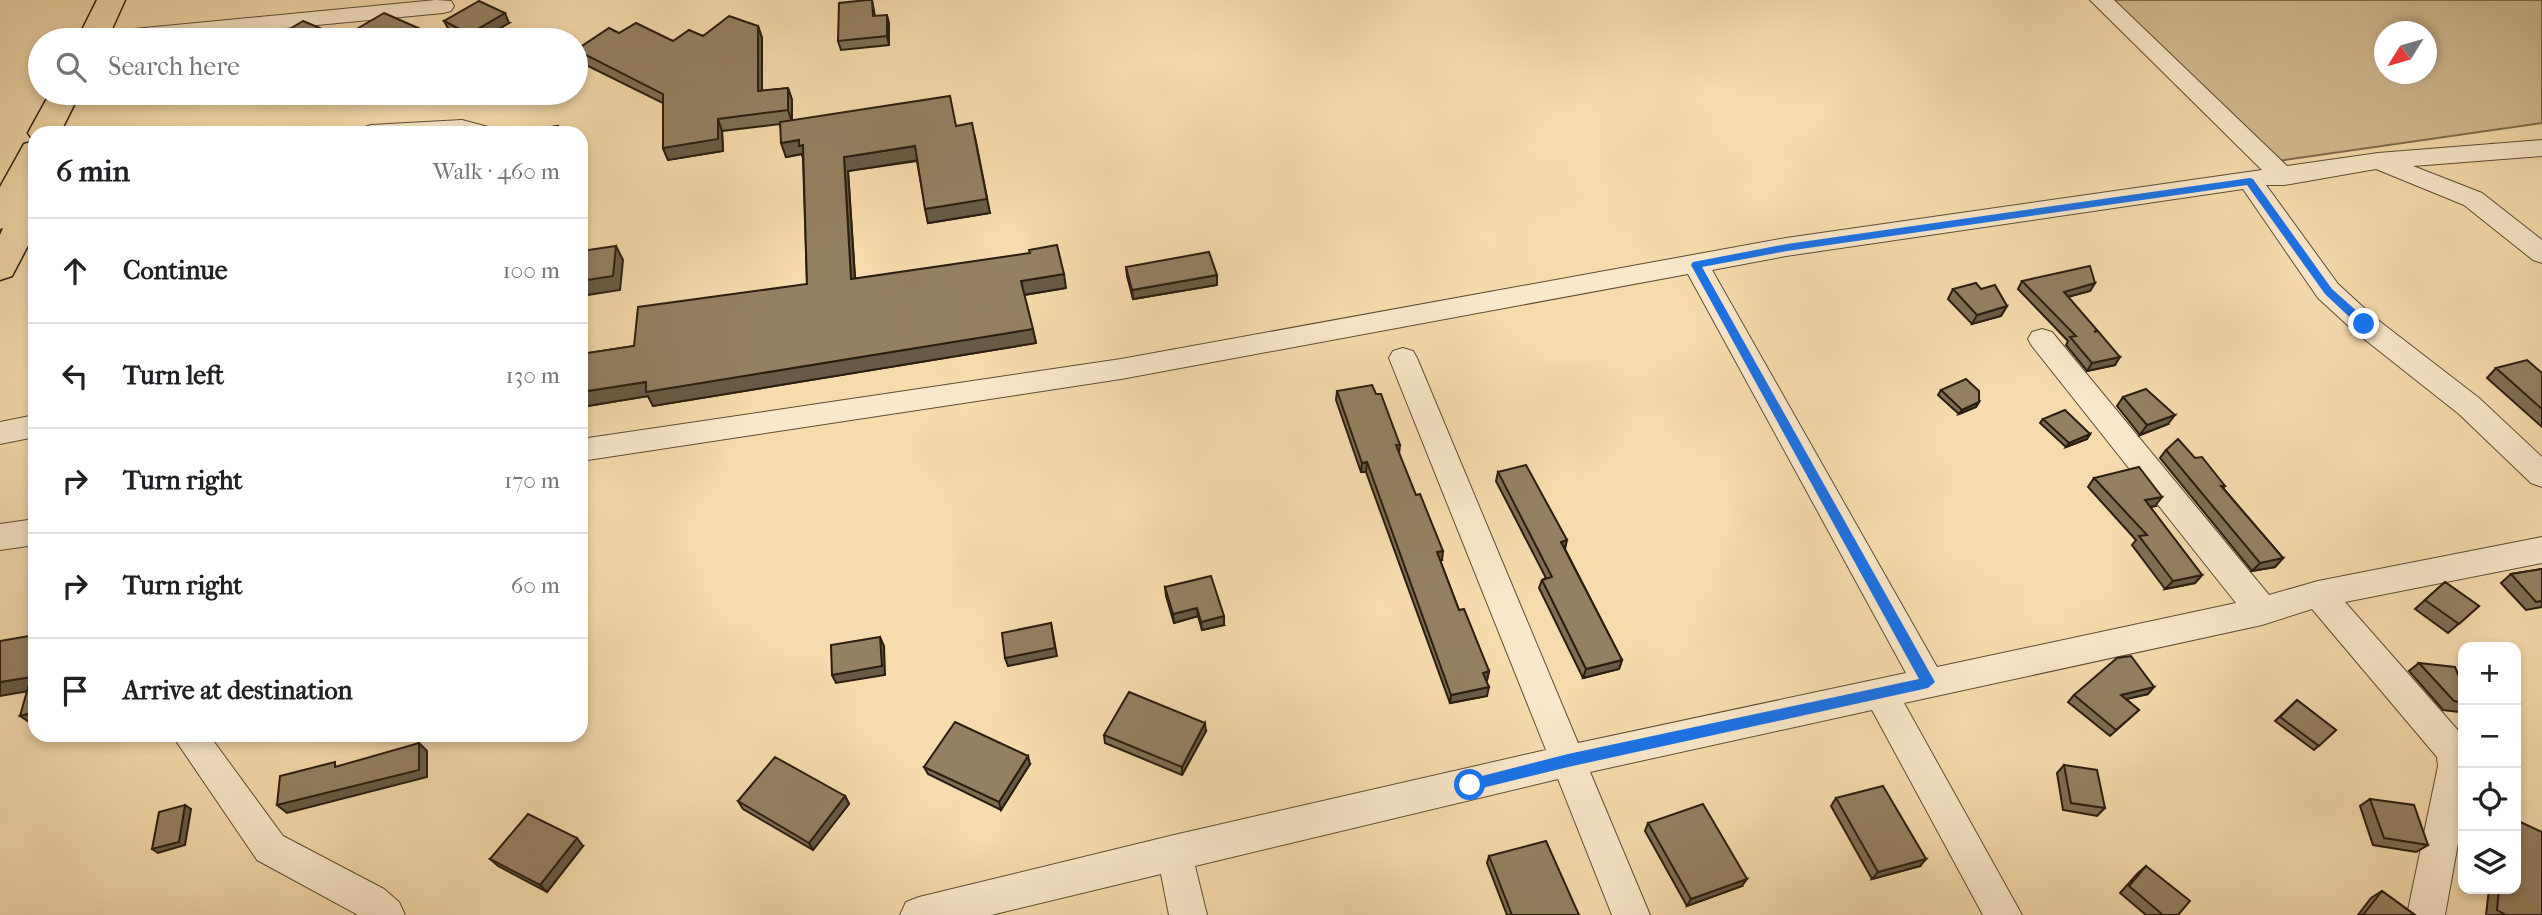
<!DOCTYPE html>
<html lang="en">
<head>
<meta charset="utf-8">
<style>
	body { margin:0; font-family:"IM FELL French Canon",serif; background:#f6f6f6; color:#202124 }
	.controls { position:absolute; right:21px; bottom:21px; display:grid; overflow:hidden; border-radius:14px; box-shadow:0 4px 10px #0003 }
	.controls button { width:63px; height:63px; display:grid; place-items:center; padding:0; border:0; border-bottom:2px solid #e0e0e0; background:#fff; color:#202124; font:35px sans-serif }
	.compass { position:absolute; left:2374px; top:21px; width:63px; height:63px; border-radius:50%; background:#fff; box-shadow:0 4px 10px #0003; rotate:233deg }
	.stop { position:absolute; width:21px; height:21px; margin:-16px; border:5px solid #1a73e8; border-radius:50%; background:#fff }
	.stop.end { background:#1a73e8; border-color:#fff; box-shadow:0 2px 7px #0008 }
	.list { margin:0; padding:0; list-style:none }
	h2 { display:flex; justify-content:space-between; align-items:center; height:91px; margin:0; padding:0 28px; font-size:30px }
	h2 small { font-size:23px; font-weight:400; color:#757577 }
	.list li { display:grid; grid-template-columns:46px 1fr auto; gap:21px; align-items:center; box-sizing:border-box; height:105px; padding:0 28px; border-top:2px solid #e0e0e0 }
	.list b { display:block; font-size:26px; white-space:nowrap }
	.list em { font-size:23px; font-style:normal; color:#757577 }
	.icon { flex:none; width:38px; height:38px; fill:none; stroke:currentColor; stroke-width:2; stroke-linecap:round; stroke-linejoin:round }
	.map { position:relative; flex:none; width:2542px; height:915px; overflow:hidden }
	.search { position:absolute; background:#fff; box-shadow:0 4px 10px #0003; left:28px; top:28px; width:560px; height:77px; display:flex; align-items:center; gap:18px; box-sizing:border-box; padding:0 24px; border-radius:38px; color:#757577; font-size:26px }
	.panel { position:absolute; background:#fff; box-shadow:0 4px 10px #0003; left:28px; top:126px; width:560px; height:616px; border-radius:21px }
	.map>svg:first-child { display:block }
	.green { fill:#d4bb92; stroke:#7f6c50; stroke-width:2; fill-rule:evenodd }
	.lines { fill:none; stroke-linecap:round; stroke-linejoin:round }
	.minor-casing { stroke:#5d4c36; stroke-width:2 }
	.highway-casing { stroke:#2a1d0f; stroke-width:3 }
	.minor { fill:#fae8ca; fill-rule:evenodd }
	.highway { fill:#f7dbad; fill-rule:evenodd }
	.wall { fill:#806e53; stroke:#2a1d0f; stroke-width:2 }
	.shaded-wall { fill:#685a44; stroke:#2a1d0f; stroke-width:2 }
	.building { fill:#958061; stroke:#2a1d0f; stroke-width:2 }
	.route { fill:#1a73e8 }
</style>
</head>
<body>
<div class="map">
<svg width="2542" height="915" viewBox="0 0 2542 915">
	<rect width="100%" height="100%" fill="#f7dbad"/>
	<filter id="stains"><feTurbulence type="fractalNoise" baseFrequency=".00286" numOctaves="4"/><feColorMatrix values="0 0 0 0 .2 0 0 0 0 .09 0 0 0 0 .02 0 0 0 .5 -.17"/></filter>
	<radialGradient id="worn" r=".72"><stop offset=".6" stop-color="#630" stop-opacity="0"/><stop offset="1" stop-color="#630" stop-opacity=".3"/></radialGradient>
	<!-- green -->
	<path class="green" d="M2112 0H2542V123L2278 161ZM2384 32H2426V74H2384Z"/>
	<g class="lines">
		<defs>
			<path id="minor" d="M436 0 451 1 454 6 451 11 443 13 159 40H81L84 35 92 33Z
				M2090 0H2114L2287 166 2378 153 2542 140V156L2413 166 2482 193 2542 240V263L2533 260 2464 205 2376 169 2284 185H2266L2338 284 2374 317 2479 398 2542 457V487L2531 483 2459 414 2354 331 2318 298 2243 189 1786 256 1712 270 1937 667 2236 603 2032 346 2028 339 2032 332 2042 329 2052 332 2269 595 2318 581 2542 537V563L2345 602 2463 736V816L2445 915H2407L2438 766 2437 757 2312 609 2262 625 1904 703 2022 915H1983L1872 710 1590 772 1650 915H1612L1558 779 1195 866 1207 915H1169L1161 874 991 915H900L906 902 919 897 1174 835 1546 750 1389 358 1393 351 1403 348 1413 351 1417 358 1578 743 1906 673 1688 274 1121 379 581 461V439L1121 359 1786 238 2262 170Z
				M462 120 492 128 495 133H359L362 128 371 125Z
				M35 415V437L0 444V422Z
				M35 519V545L0 550V524Z
				M172 735H209L283 836 384 889 399 902 405 915H358L257 860Z"/>
			<path id="highway" d="M97 0H125L107 40H77Z
				M50 93H80L60 133H35V141L33 140 28 133Z
				M35 141V182L31 189 35 188V232L12 276 0 280V235L3 228 0 229V187L24 144Z"/>
		</defs>
		<!-- minor casing -->
		<use href="#minor" class="minor-casing"/>
		<!-- highway casing -->
		<use href="#highway" class="highway-casing"/>
		<!-- minor -->
		<use href="#minor" class="minor"/>
		<!-- highway -->
		<use href="#highway" class="highway"/>
	</g>
	<!-- wall -->
	<path class="wall" d="M872 0 875 16 889 23V45L841 50 838 41Z
		M444 21 509 23 480 40H468L449 30Z
		M758 26 762 38V91L788 88 792 100V120L956 126 990 213 928 223 917 161 848 171 855 278 1066 288 1024 295 1036 343 653 406 648 396 581 407V354L634 346 807 284 803 159 802 154 786 157 780 124 722 131 723 151 668 160 663 148V103L580 62 576 49 619 33 673 41Z
		M348 34 423 38 419 40H352Z
		M1126 267 1217 275V285L1133 299 1127 276Z
		M2022 281 2095 283 2090 291 2068 297 2095 332 2115 365 2087 371 2066 345 2068 341 2018 289Z
		M1953 289H1981L2007 306 2001 316 1972 324 1948 299Z
		M2496 368 2542 373V427L2487 378Z
		M1941 390 1979 402 1976 407 1959 414 1938 395Z
		M1337 391 1376 394 1400 445 1399 454 1442 560H1440L1459 610 1489 671 1487 680H1486L1487 696 1450 703 1366 472H1361L1336 400Z
		M2123 397 2168 424 2140 435 2117 406Z
		M2043 419 2090 434 2087 439 2066 447 2040 423Z
		M2166 450 2195 458 2225 486 2223 488 2283 558 2275 567 2252 571 2160 458Z
		M1498 472 1565 549 1622 660 1619 669 1583 678 1539 588 1542 580 1546 578 1496 481Z
		M2094 478 2155 506 2150 507 2202 575 2195 583 2165 589 2132 545 2136 540 2088 487Z
		M2542 569V607L2526 610 2501 583 2511 574Z
		M2445 582 2479 606 2448 633 2415 609Z
		M1165 587 1224 625 1202 630 1198 616 1174 623 1166 596Z
		M2419 663 2463 687V709L2459 712 2443 710 2409 671Z
		M2148 694 2126 699 2139 710 2110 736 2068 702 2074 695Z
		M2297 700 2336 730 2314 750 2275 721Z
		M1206 731 1182 775 1105 743 1104 735Z
		M1030 764 1001 810 928 774 924 767Z
		M2064 765 2105 808 2097 816 2063 810 2057 773Z
		M845 796 849 804 813 850 743 809 738 801Z
		M1836 798 1920 866 1872 879 1831 806Z
		M2370 799 2428 845 2416 852 2373 845 2360 806Z
		M1648 823 1742 886 1687 906 1645 831Z
		M583 846 547 892 498 866 490 859Z
		M1489 856 1579 915H1507L1487 863Z
		M2146 866 2178 915H2146L2120 893 2138 873Z
		M2489 889H2516L2542 915H2486Z
		M2382 891 2415 915H2358L2371 898Z"/>
	<!-- shaded-wall -->
	<path class="shaded-wall" d="M505 13 509 23 480 40H472L469 34Z
		M887 15 889 23V45L887 36Z
		M758 26 762 38V103L758 91Z
		M418 28 423 38 419 40H398Z
		M334 34 337 40H324Z
		M788 88 792 100V122L788 110Z
		M718 119 722 131 723 151 668 160 663 148Z
		M975 137 990 213 928 223 925 209Z
		M799 140 803 145 804 160 802 154 786 157 781 143Z
		M915 146 919 160 848 171 856 293 851 279 844 157Z
		M616 246 623 260 620 290 581 296V281Z
		M1064 274 1066 288 1023 295 1021 281Z
		M1217 275V285L1133 299 1132 290Z
		M2095 283 2090 291 2059 299 2064 292Z
		M2007 306 2001 316 1972 324 1977 315Z
		M1033 329 1036 343 653 406 648 396 581 407V392L646 382Z
		M2120 357 2115 365 2087 371 2092 363Z
		M1979 402 1976 407 1959 414 1962 410Z
		M2175 415 2168 424 2140 435 2147 425Z
		M2090 434 2087 439 2066 447 2069 443Z
		M1367 462 1366 472H1361L1362 463Z
		M2162 497 2155 506 2138 509 2145 500Z
		M1567 540 1565 549 1561 542Z
		M1443 551 1442 560 1435 561 1437 552Z
		M2283 558 2275 567 2252 571 2260 563Z
		M2202 575 2195 583 2165 589 2173 581Z
		M1197 608 1198 616 1174 623 1173 614Z
		M1224 616V625L1202 630 1201 622Z
		M1051 623 1057 656 1008 666 1005 658Z
		M880 637 884 646 885 675 836 683 832 675Z
		M1622 660 1619 669 1583 678 1586 669Z
		M1489 671 1487 680 1481 681 1483 673Z
		M31 677 35 690 0 696V682Z
		M1489 687 1487 696 1450 703 1451 695Z
		M2154 687 2148 694 2114 702 2121 695Z
		M35 712V726L20 716Z
		M1205 723 1206 731 1182 775V767Z
		M419 743 427 751V777L287 813 277 805Z
		M1028 756 1030 764 1001 810 999 802Z
		M845 796 849 804 813 850 809 843Z
		M185 805 191 809 185 845 158 853 152 849Z
		M577 838 583 846 547 892 540 885Z
		M1926 859 1920 866 1872 879 1878 872Z
		M1747 879 1742 886 1687 906 1691 899Z"/>
	<!-- building -->
	<path class="building" d="M867 0H872L873 16 887 15V36L838 41 839 3Z
		M479 1 505 13 469 34 444 21Z
		M384 13 418 28 398 40H362L348 34Z
		M729 16 758 26V91L788 88V110L718 119V139L663 148V94L576 50 609 28 619 33 636 23 673 41 689 30 703 36Z
		M303 21 334 34 324 40H275L273 39Z
		M950 96 956 126 972 123 987 199 925 209 915 146 844 157 851 279 1030 253 1029 250 1057 245 1064 274 1021 281 1033 329 646 392V382L581 392V354L634 346 638 307 807 284 803 145 799 146V140L781 143 780 122Z
		M558 126 557 133H521V131Z
		M616 246 613 276 581 281V251Z
		M1209 252 1217 275 1132 290 1126 267Z
		M2090 266 2095 283 2064 292 2097 330 2094 332 2098 331 2120 357 2092 363 2070 337 2076 336 2022 281Z
		M1976 283 1981 289 1995 285 2007 306 1977 315 1953 289Z
		M2527 360 2542 373V409L2496 368Z
		M1966 379 1979 391V402L1962 410 1941 390Z
		M1372 385 1376 394H1381L1400 445H1396L1416 495 1420 494 1443 551 1437 552 1459 610 1464 609 1489 671 1483 673 1489 687 1451 695 1367 462 1362 463 1337 391Z
		M2146 389 2175 415 2147 425 2123 397Z
		M2065 410 2090 434 2069 443 2043 419Z
		M2178 439 2195 458 2202 457 2225 486H2221L2283 558 2260 563 2166 450Z
		M1526 465 1567 540 1561 542 1622 660 1586 669 1542 580 1552 577 1498 472Z
		M2139 467 2162 497 2145 500 2202 575 2173 581 2139 536 2147 535 2094 478Z
		M2542 569V601L2536 602 2511 574Z
		M1211 576 1224 616 1201 622 1197 608 1173 614 1165 587Z
		M2445 582 2479 606 2459 624 2425 600Z
		M1051 623 1055 648 1005 658 1002 633Z
		M35 635V712L20 716 31 677 0 682V641Z
		M880 637 882 666 832 675 831 645Z
		M2131 656 2154 687 2121 695 2139 710 2116 730 2074 695 2117 658Z
		M2419 663 2455 667 2463 687V703L2454 701Z
		M1129 692 1205 723 1182 767 1104 735Z
		M2297 700 2336 730 2319 746 2280 717Z
		M955 722 1028 756 999 802 924 767Z
		M419 743V770L277 805 280 776 335 762V767Z
		M775 757 845 796 809 843 738 801Z
		M2064 765 2097 770 2105 808 2071 803Z
		M1883 786 1926 859 1878 872 1836 798Z
		M2370 799 2414 805 2428 845 2384 838Z
		M1703 804 1747 879 1691 899 1648 823Z
		M185 805 179 842 152 849 159 812Z
		M528 814 577 838 540 885 490 859Z
		M2516 820 2542 832V915H2506L2497 910 2499 889H2516Z
		M1546 841 1579 915H1512L1489 856Z
		M2146 866 2190 901 2178 915H2163L2129 886Z
		M2382 891 2415 915H2363Z"/>
	<!-- route -->
	<path class="route" d="M2250 178 2253 179 2332 289 2368 321V327H2360L2325 294 2247 185 1787 251 1702 267 1935 682 1928 688 1568 767 1470 791 1465 790 1463 785 1470 779 1568 754 1919 679 1691 265 1693 262 1787 244Z"/>
	<rect width="100%" height="100%" filter="url(#stains)"/>
	<rect width="100%" height="100%" fill="url(#worn)"/>
</svg>
<div class="controls">
<button>+</button>
<button>−</button>
<button><svg class="icon" aria-label="locate" viewBox="0 0 24 24"><circle cx="12" cy="12" r="6"/><path d="M12 2v4M12 18v4M2 12h4M18 12h4"/></svg></button>
<button><svg class="icon" aria-label="layers" viewBox="0 0 24 24"><path d="M12 4l9 5-9 5-9-5zM3 14l9 5 9-5"/></svg></button>
</div>
<svg class="compass" viewBox="-18 -18 36 36"><path d="M0-13l5 13h-10z" fill="#e53935"/><path d="M0 13l5-13h-10z" fill="#757577"/></svg>
<div class="stop" style="left:1470px;top:785px"></div>
<div class="stop end" style="left:2364px;top:324px"></div>
<div class="search"><svg class="icon" aria-label="search" viewBox="0 0 24 24"><circle cx="10" cy="10" r="6"/><path d="M15 15l6 6"/></svg>Search here</div>
<section class="panel">
<h2>6 min<small>Walk · 460 m</small></h2>
<ul class="list">
<li><svg class="icon" aria-label="ahead" viewBox="0 0 24 24"><path d="M12 20V5M6 11l6-6 6 6"/></svg><div><b>Continue</b></div><em>100 m</em></li>
<li><svg class="icon" aria-label="left" viewBox="0 0 24 24"><path d="M17 20v-9H6M10 6l-5 5 5 5"/></svg><div><b>Turn left</b></div><em>130 m</em></li>
<li><svg class="icon" aria-label="right" viewBox="0 0 24 24"><path d="M7 20v-9h11M14 6l5 5-5 5"/></svg><div><b>Turn right</b></div><em>170 m</em></li>
<li><svg class="icon" aria-label="right" viewBox="0 0 24 24"><path d="M7 20v-9h11M14 6l5 5-5 5"/></svg><div><b>Turn right</b></div><em>60 m</em></li>
<li><svg class="icon" aria-label="arrive" viewBox="0 0 24 24"><path d="M6 21V4h12l-3 4 3 4H6"/></svg><div><b>Arrive at destination</b></div></li>
</ul>
</section>
</div>
</body>
</html>
